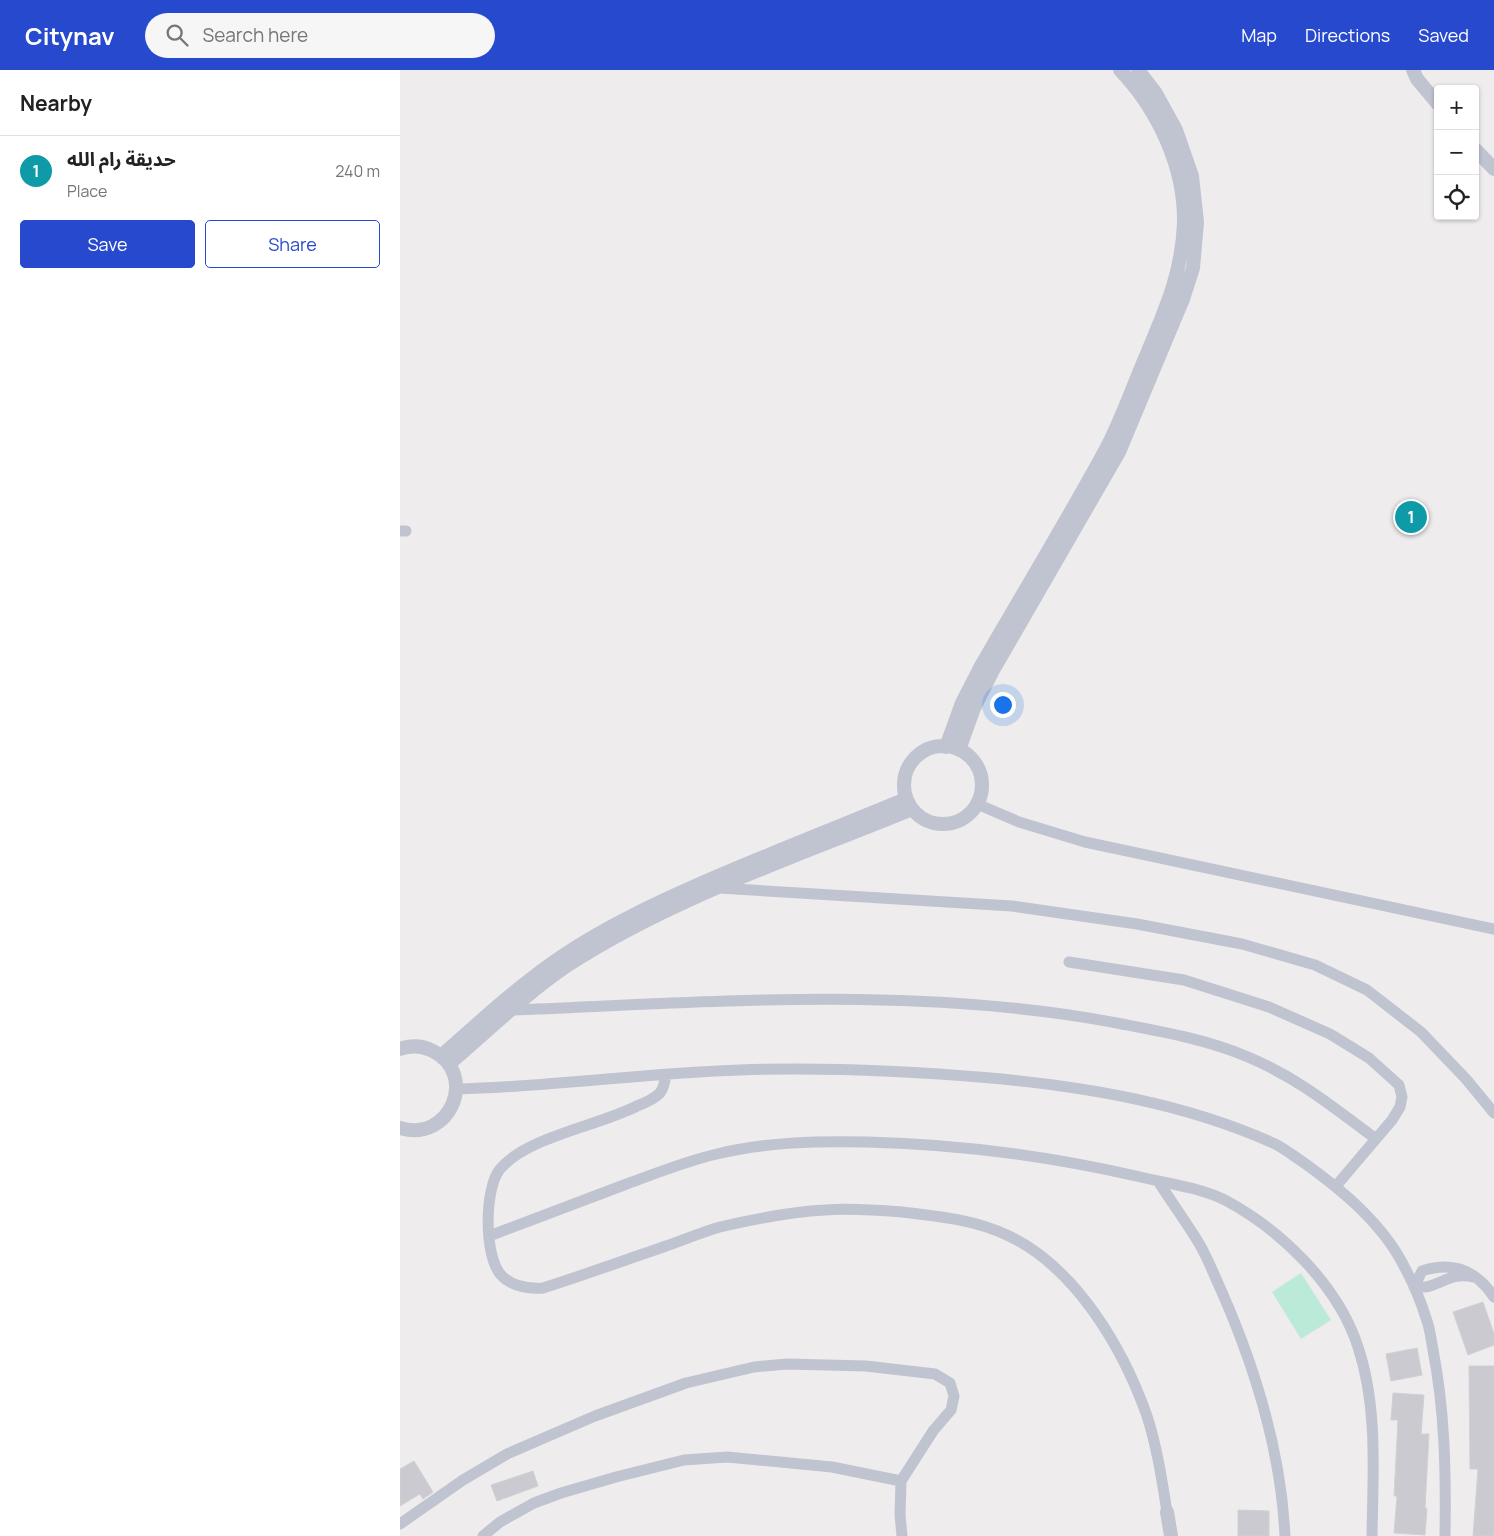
<!DOCTYPE html>
<html lang="en">
<head>
<meta charset="utf-8">
<style>
	body { margin:0; font-family:Manrope,"Noto Sans Arabic",sans-serif; background:#f6f6f6; color:#222 }
	.controls { position:absolute; right:15px; top:15px; display:grid; overflow:hidden; border-radius:5px; box-shadow:0 1px 4px #0004 }
	.controls button { width:45px; height:45px; display:grid; place-items:center; padding:0; border:0; border-bottom:1px solid #e0e0e0; background:#fff; color:#222; font:25px sans-serif }
	.you { position:absolute; left:602px; top:634px; width:18px; height:18px; margin:-12px; border:4px solid #fff; border-radius:50%; background:#1a73e8; box-shadow:0 0 0 8px #1a73e833 }
	.badge { display:grid; place-items:center; width:32px; height:32px; border-radius:50%; background:#2749cd; color:#fff; font-size:16px; font-weight:700 }
	.pin { position:absolute; translate:-50% -50%; border:2px solid #fff; box-shadow:0 1px 5px #0006 }
	.list { margin:0; padding:0; list-style:none }
	h2 { display:flex; justify-content:space-between; align-items:center; height:65px; margin:0; padding:0 20px; font-size:21px }
	h2 small { font-size:16px; font-weight:400; color:#767676 }
	.list li { display:grid; grid-template-columns:32px 1fr auto; gap:15px; align-items:center; box-sizing:border-box; height:70px; padding:0 20px; border-top:1px solid #e0e0e0 }
	.list b { display:block; font-size:19px; white-space:nowrap }
	.list p { margin:0; font-size:16px; white-space:nowrap; color:#767676 }
	.list em { font-size:16px; font-style:normal; color:#767676 }
	.actions { display:flex; gap:10px; padding:15px 20px }
	.actions a { flex:1; padding:11px 0; border:1px solid #2749cd; border-radius:5px; text-align:center; font-size:18px; color:#2749cd }
	.actions .main { background:#2749cd; color:#fff }
	.icon { flex:none; width:28px; height:28px; fill:none; stroke:currentColor; stroke-width:2; stroke-linecap:round; stroke-linejoin:round }
	.map { position:relative; flex:none; width:1094px; height:1466px; overflow:hidden }
	header { display:flex; align-items:center; gap:30px; box-sizing:border-box; height:70px; padding:0 25px; background:#2749cd; color:#fff }
	header strong { font-size:24px }
	nav { display:flex; gap:28px; margin-inline-start:auto; font-size:18px }
	.search { width:350px; height:45px; background:#f6f6f6; display:flex; align-items:center; gap:12px; box-sizing:border-box; padding:0 18px; border-radius:28px; color:#767676; font-size:19px }
	main { display:flex }
	aside { flex:1; background:#fff }
	.map>svg:first-child { display:block }
	.green { fill:#bcead8 }
	.building { fill:#cacad0; stroke:#d0d0d7 }
	.lines { fill:none; stroke-linecap:round; stroke-linejoin:round }
	.minor { stroke:#c0c4d0; stroke-width:11 }
	.tertiary { stroke:#c0c4d0; stroke-width:14 }
</style>
</head>
<body>
<header>
<strong>Citynav</strong>
<div class="search"><svg class="icon" aria-label="search" viewBox="0 0 24 24"><circle cx="10" cy="10" r="6"/><path d="M15 15l6 6"/></svg>Search here</div>
<nav><a>Map</a><a>Directions</a><a>Saved</a></nav>
</header>
<main>
<aside>
<h2>Nearby<small></small></h2>
<ul class="list">
<li><span class="badge" style="background:#0f9aa8">1</span><div><b>حديقة رام الله</b><p>Place</p></div><em>240 m</em></li>
</ul>
<div class="actions"><a class="main">Save</a><a>Share</a></div>
</aside>
<div class="map">
<svg width="1094" height="1466" viewBox="0 0 1094 1466">
	<rect width="100%" height="100%" fill="#eeecec"/>
	<!-- green -->
	<path class="green" d="M901 1203 931 1250 901 1269 872 1222Z"/>
	<!-- building -->
	<path class="building" d="M1083 1232 1094 1264V1275L1068 1285 1053 1242Z
		M1017 1278 1022 1305 991 1311 986 1284Z
		M1069 1296H1094V1466H1073L1078 1399H1070Z
		M993 1323 1024 1325 1021 1364H1029L1025 1438H1027L1025 1465 994 1463 997 1426H994L998 1350H991Z
		M14 1391 33 1422 23 1429 20 1424 0 1436V1399Z
		M133 1401 138 1416 97 1431 91 1415Z
		M838 1440 869 1441V1466H838Z"/>
	<g class="lines">
		<!-- minor -->
		<path class="minor" d="M0 461H6
			M577 734 619 752 685 772 1094 859
			M319 818 612 836 737 854 842 874 915 895 967 920 1021 962 1066 1009 1094 1043
			M669 892 784 910 869 937 930 964 969 988 999 1015 1002 1027 1000 1037 992 1050 936 1116
			M112 940C314 932 522 915 722 954 764 962 808 970 848 987 898 1008 933 1037 976 1069
			M266 1005C265 1011 264 1018 260 1023 254 1029 245 1033 237 1036 198 1056 127 1067 100 1099 84 1119 84 1186 101 1205 112 1217 128 1219 143 1218 184 1205 225 1190 266 1176 284 1170 302 1162 320 1157 354 1149 390 1142 425 1140 450 1138 477 1140 502 1142 538 1146 576 1150 609 1166 676 1198 723 1278 747 1346 757 1377 762 1410 767 1442
			M56 1019C151 1017 245 1003 340 1000 423 997 508 1001 591 1008 687 1017 784 1033 873 1073 882 1077 891 1084 900 1090 941 1119 984 1154 1006 1200 1014 1215 1021 1232 1026 1248 1030 1258 1031 1269 1033 1280 1045 1341 1046 1404 1045 1466
			M758 1111C772 1133 787 1153 800 1175 808 1189 814 1205 821 1220 855 1297 881 1381 885 1466
			M89 1166C134 1149 179 1132 224 1115 254 1104 286 1091 317 1084 366 1072 417 1071 467 1072 557 1074 648 1086 736 1106 765 1113 798 1117 825 1130 881 1160 938 1215 958 1277 978 1337 973 1403 972 1466
			M1074 1207C1054 1203 1048 1210 1030 1216 1025 1218 1019 1217 1014 1217L1022 1201C1053 1191 1076 1200 1094 1227
			M0 1454 63 1410 107 1384 195 1346 286 1313 354 1297 387 1294 466 1296 535 1304 550 1313 554 1326 551 1340 533 1361 501 1411 500 1445 502 1466
			M83 1466 100 1452 134 1433 161 1423 216 1407 284 1390 327 1387 432 1397 501 1411"/>
		<!-- tertiary -->
		<path class="tertiary" d="M1013 0 1017 9 1038 34
			M1075 79 1094 99
			M504 715a39 39 0 1 1 78 0a39 39 0 1 1-78 0Z
			M546 677 562 633 581 596C623 523 667 451 707 377 722 348 733 316 746 286 765 240 782 204 784 153 785 97 758 40 720 0
			M559 680 574 638 592 602 719 382 783 229 793 198 797 152 792 106 776 60 755 22 738 0
			M0 979C11 975 23 976 33 981 79 1005 50 1073 0 1058
			M41 986C80 952 118 916 161 887 210 854 263 830 316 807 379 780 443 755 506 729
			M49 994C88 961 125 924 168 895 271 828 398 786 512 739
			M767 1442 771 1466"/>
	</g>
</svg>
<div class="controls">
<button>+</button>
<button>−</button>
<button><svg class="icon" aria-label="locate" viewBox="0 0 24 24"><circle cx="12" cy="12" r="6"/><path d="M12 2v4M12 18v4M2 12h4M18 12h4"/></svg></button>
</div>
<div class="you"></div>
<div class="pin badge" style="left:1011px;top:447px;background:#0f9aa8">1</div>
</div>
</main>
</body>
</html>
